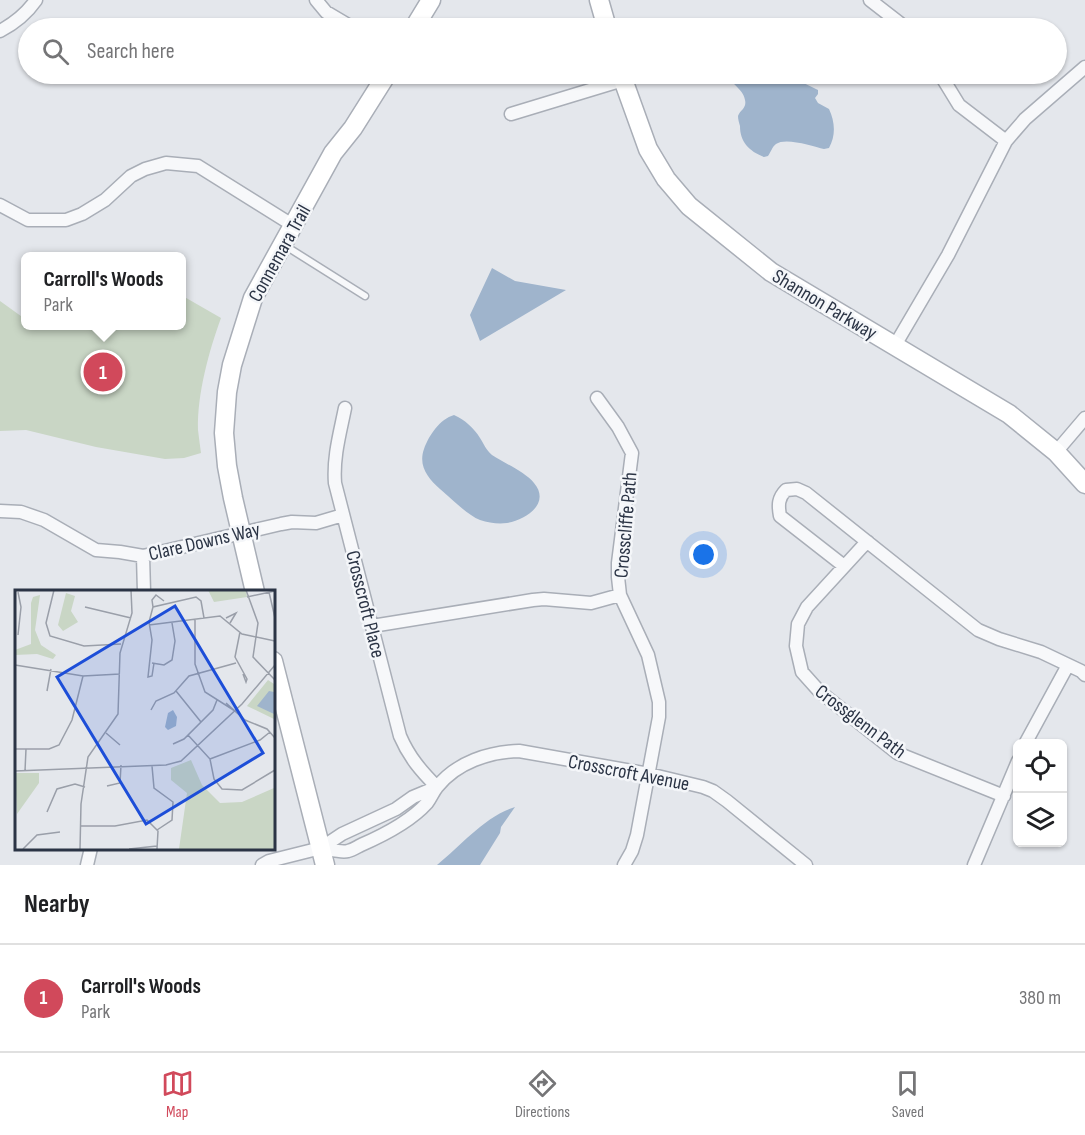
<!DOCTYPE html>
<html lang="en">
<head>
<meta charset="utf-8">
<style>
	body { margin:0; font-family:"Sofia Sans Condensed",sans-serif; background:#f2f2f2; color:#202124 }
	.controls { position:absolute; right:18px; bottom:18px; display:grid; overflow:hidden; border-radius:9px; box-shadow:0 2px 4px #0004 }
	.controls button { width:54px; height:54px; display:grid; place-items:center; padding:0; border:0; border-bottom:2px solid #e0e0e0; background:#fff; color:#202124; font:30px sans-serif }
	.you { position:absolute; left:704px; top:555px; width:21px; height:21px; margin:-15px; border:4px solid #fff; border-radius:50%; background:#1a73e8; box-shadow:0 0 0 9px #1a73e833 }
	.badge { display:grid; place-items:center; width:39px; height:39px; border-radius:50%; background:#d1495b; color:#fff; font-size:20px; font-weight:700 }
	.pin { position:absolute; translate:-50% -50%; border:3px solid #fff; box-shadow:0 2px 6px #0006 }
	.popup { position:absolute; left:21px; top:252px; width:165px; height:78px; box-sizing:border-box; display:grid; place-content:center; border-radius:9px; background:#fff; filter:drop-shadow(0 2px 4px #0005); font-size:20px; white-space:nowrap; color:#757577 }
	.popup b { font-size:22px; color:#202124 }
	.popup::after { content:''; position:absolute; left:50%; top:100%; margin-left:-12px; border:12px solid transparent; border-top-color:#fff }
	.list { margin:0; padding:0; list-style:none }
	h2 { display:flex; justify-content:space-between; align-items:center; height:78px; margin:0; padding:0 24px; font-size:26px }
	h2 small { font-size:20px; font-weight:400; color:#757577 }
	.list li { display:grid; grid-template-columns:39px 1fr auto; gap:18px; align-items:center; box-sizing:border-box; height:108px; padding:0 24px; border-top:2px solid #e0e0e0 }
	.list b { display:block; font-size:22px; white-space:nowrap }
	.list p { margin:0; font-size:20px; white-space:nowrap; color:#757577 }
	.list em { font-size:20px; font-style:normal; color:#757577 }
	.icon { flex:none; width:33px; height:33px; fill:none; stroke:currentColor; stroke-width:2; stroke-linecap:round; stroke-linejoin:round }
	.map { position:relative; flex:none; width:1085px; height:865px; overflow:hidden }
	.search { position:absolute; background:#fff; box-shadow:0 2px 4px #0004; left:18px; right:18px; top:18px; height:66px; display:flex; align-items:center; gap:15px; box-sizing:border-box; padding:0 21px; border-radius:33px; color:#757577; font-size:22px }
	.sheet { height:186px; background:#fff }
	nav { display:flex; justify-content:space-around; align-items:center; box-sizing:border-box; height:84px; border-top:2px solid #e0e0e0; background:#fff; font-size:16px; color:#757577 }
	nav a { display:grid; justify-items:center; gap:3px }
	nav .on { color:#d1495b }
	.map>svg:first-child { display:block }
	.green { fill:#c9d6c5 }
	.water { fill:#9fb4cc }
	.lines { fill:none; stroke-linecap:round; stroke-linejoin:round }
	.lane-casing { stroke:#a9aeb7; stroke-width:9 }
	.street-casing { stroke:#a9aeb7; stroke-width:15 }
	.secondary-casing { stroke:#a9aeb7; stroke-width:21 }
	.lane { stroke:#f7f8fa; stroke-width:6 }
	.street { stroke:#f7f8fa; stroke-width:12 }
	.secondary { stroke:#fff; stroke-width:18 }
	.labels { text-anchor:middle; stroke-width:5; stroke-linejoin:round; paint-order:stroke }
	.street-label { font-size:20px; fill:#2b3445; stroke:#f4f6f9 }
	.inset-road { fill:none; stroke:#9a9fa9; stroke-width:1.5 }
	.view { fill:#1d4ed8; fill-opacity:0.15; stroke:#1d4ed8; stroke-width:3 }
	.inset-edge { fill:none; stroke:#2b3445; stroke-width:3 }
</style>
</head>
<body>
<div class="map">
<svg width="1085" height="865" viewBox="0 0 1085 865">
	<rect width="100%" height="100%" fill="#e4e7ec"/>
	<!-- green -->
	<path class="green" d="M181 295 221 318C209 351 197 394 198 430 199 438 200 446 201 453L184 458 165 459 96 447 26 430 0 431V301L25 319V326H181Z"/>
	<!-- water -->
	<path class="water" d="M727 74H785L818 90V94L815 98 818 103 829 109C835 122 836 135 829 148L824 149C813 146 785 137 776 144 772 147 771 152 768 156L764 157C749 151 740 142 740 126 739 123 738 119 738 116 740 110 747 108 745 100 743 88 730 84 727 74Z
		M492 268 515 281 566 290 480 341 470 315Z
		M454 415C465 420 474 428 480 438 484 444 486 450 492 455 504 463 525 472 534 483 551 503 526 520 507 523 498 524 489 523 480 520 467 515 451 498 440 489 428 478 418 466 424 449 429 435 440 419 454 415Z
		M515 807 501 827 500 833 480 865H437C462 845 484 817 515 807Z"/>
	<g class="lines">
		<defs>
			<path id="lane" d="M284 245 365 296"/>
			<path id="street" d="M316 0 326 12 353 28
				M870 0 906 28
				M0 31C15 23 27 13 36 0
				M940 74 959 105 1006 141
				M511 114 623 80
				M0 205 28 220H66L82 214 105 200 131 176 145 169 166 163 198 166 294 226
				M894 347 948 255 1006 141 1025 119 1085 67
				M597 398 618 427 632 453 618 563V577L620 595 648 655 659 702V717L637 835 632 851 624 865
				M345 408C340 433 333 457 335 483L400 736C409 757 421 771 437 787
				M1056 452 1085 418
				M0 511 21 512 44 520 96 550 120 552 143 556 281 524 292 522 316 523 343 515
				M868 542 862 547 807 607 798 624 796 646 802 672 819 691 897 753 1004 796
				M143 556 144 592
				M844 566 780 516C778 505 778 498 786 490L797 489 806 493 978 630 999 639 1041 652 1081 671 1085 675
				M372 626 533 600 544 599 591 603 620 595
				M1025 744 1068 665
				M321 848C329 849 341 853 348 851 353 850 357 847 361 845 384 835 410 822 427 803 431 798 433 792 437 787 457 762 489 752 519 751L649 774 703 787 713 791 727 801 806 865
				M87 865 91 848
				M262 865 269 861 321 848 342 834 396 809 413 797 437 787
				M974 865 1018 761"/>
			<path id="secondary" d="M599 0 607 28
				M414 28 431 0
				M621 74 648 149 666 179 689 206 771 272 1009 414 1056 452 1085 484
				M255 592 233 498 227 466 224 433 227 392 232 365 253 298 333 153 353 128 387 74
				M273 661 325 865"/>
		</defs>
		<!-- lane casing -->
		<use href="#lane" class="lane-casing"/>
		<!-- street casing -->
		<use href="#street" class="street-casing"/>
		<!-- secondary casing -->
		<use href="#secondary" class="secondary-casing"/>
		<!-- lane -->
		<use href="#lane" class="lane"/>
		<!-- street -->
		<use href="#street" class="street"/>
		<!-- secondary -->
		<use href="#secondary" class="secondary"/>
	</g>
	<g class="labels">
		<!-- street labels -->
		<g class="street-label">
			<text transform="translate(279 253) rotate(-61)" y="7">Connemara Trail</text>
			<text transform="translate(825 304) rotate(31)" y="7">Shannon Parkway</text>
			<text transform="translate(625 525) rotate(-85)" y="7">Crosscliffe Path</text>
			<text transform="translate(204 541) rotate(-13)" y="7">Clare Downs Way</text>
			<text transform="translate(366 604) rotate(76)" y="7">Crosscroft Place</text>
			<text transform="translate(861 721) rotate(37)" y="7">Crossglenn Path</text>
			<text transform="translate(629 772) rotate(11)" y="7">Crosscroft Avenue</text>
		</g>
	</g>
	<!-- overview -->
	<g transform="translate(15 590)">
		<rect width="260" height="260" fill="#e4e7ec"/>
		<path d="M193 0H231L232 7 199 12ZM51 3 60 6 56 21 63 32 48 41 43 35ZM25 5 20 40 26 55 41 65 38 69 22 64 0 65V60L16 54V13L18 7ZM253 90 259 94V129L232 116ZM176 170 187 195 205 213 227 212 259 198V259H164L172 203 156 190V178ZM0 183H24V193L2 224Z" fill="#c9d6c5"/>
		<path d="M254 101 259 102V124L242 116ZM158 120 162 127 161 136 153 140 150 137 153 123Z" fill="#9fb4cc"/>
		<path class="inset-road" d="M39 0 31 33 35 46 69 56 106 54M231 0 243 33 238 67 260 90M3 2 6 17 3 45M254 2 260 28M232 7 260 1M70 17 116 28M138 17 137 10 141 5 149 11M211 28 221 23 215 33M180 30V74L190 102 220 121M134 35 205 26 227 44 260 51M225 42 220 67 232 89 231 92 228 84M137 73 149 75 157 70 160 51 157 33M139 73 137 86 133 87 137 50 134 32 138 17 181 7 186 11 189 28M0 75 68 86 105 84M32 101 36 79M161 101 186 132M211 113 230 130 252 139 260 148M136 120 141 111 159 103 174 86 221 73M91 143 105 155M173 145 195 169 199 189 207 199 227 200 260 180M158 154 169 149 198 120 202 110M0 159H34L44 155 57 130 68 86M195 169 245 150 255 142M137 176 139 198 158 212 157 230 142 240M0 181 151 175 166 171 227 114 260 75M10 181 11 159M92 196 105 193 106 175M32 222 42 199 60 194 70 197M65 236H100L132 230 143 241 142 259M8 259 22 245 45 242M65 259 66 214 73 167 103 124 105 63 117 23 116 0M114 259 142 256"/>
		<path class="view" d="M160 16 248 163 131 234 42 87Z"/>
		<rect width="260" height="260" class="inset-edge"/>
	</g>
</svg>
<div class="controls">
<button><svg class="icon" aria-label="locate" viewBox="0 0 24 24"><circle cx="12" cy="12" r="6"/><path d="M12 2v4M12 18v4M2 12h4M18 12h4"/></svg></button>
<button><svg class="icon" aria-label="layers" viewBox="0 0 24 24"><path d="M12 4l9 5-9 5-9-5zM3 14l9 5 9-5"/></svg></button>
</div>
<div class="you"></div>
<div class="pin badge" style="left:103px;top:372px">1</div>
<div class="popup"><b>Carroll's Woods</b>Park</div>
<div class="search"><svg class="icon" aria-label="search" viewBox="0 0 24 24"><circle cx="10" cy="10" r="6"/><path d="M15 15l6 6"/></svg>Search here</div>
</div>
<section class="sheet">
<h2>Nearby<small></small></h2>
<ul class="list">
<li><span class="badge">1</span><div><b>Carroll's Woods</b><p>Park</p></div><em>380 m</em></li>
</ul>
</section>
<nav>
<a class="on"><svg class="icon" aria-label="map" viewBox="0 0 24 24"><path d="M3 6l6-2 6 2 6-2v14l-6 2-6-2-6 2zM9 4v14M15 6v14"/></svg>Map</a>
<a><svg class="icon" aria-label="directions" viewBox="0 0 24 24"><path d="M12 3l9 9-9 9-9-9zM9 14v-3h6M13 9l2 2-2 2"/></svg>Directions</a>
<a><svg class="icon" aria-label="saved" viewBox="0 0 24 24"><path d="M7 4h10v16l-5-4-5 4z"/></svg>Saved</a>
</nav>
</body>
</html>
